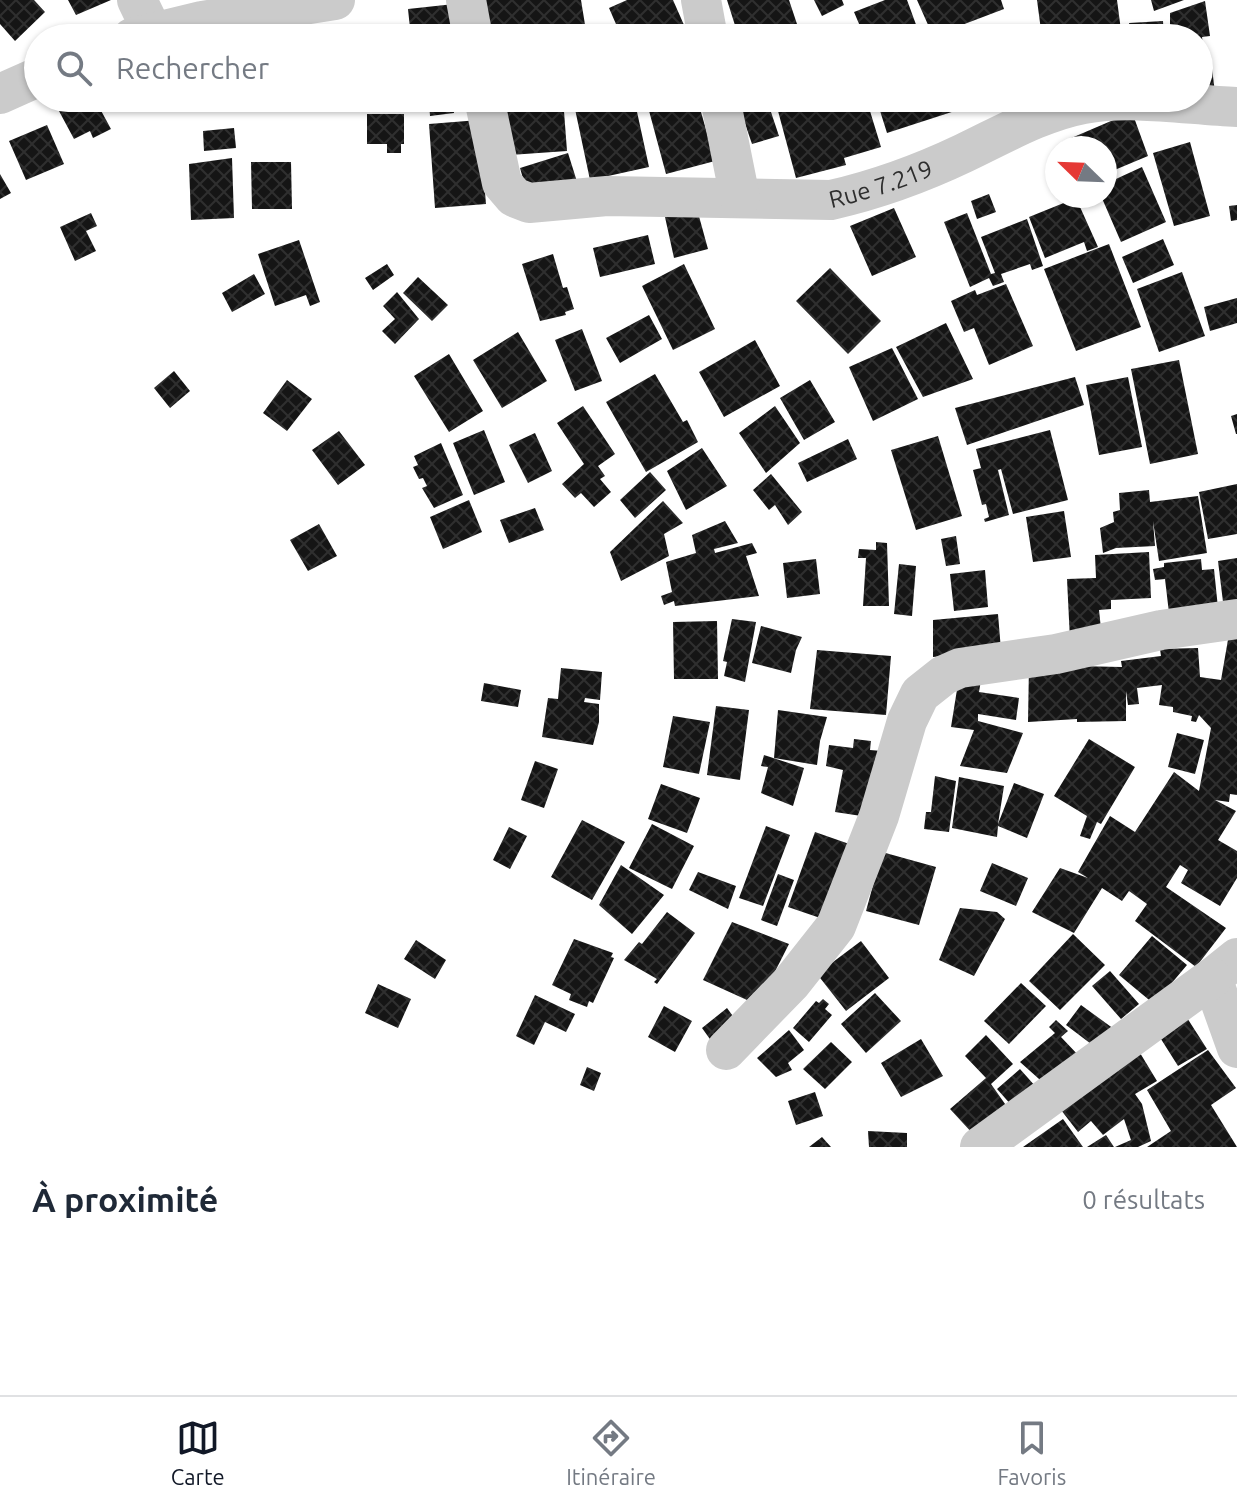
<!DOCTYPE html>
<html lang="fr">
<head>
<meta charset="utf-8">
<style>
	body { margin:0; font-family:Ubuntu,sans-serif; background:#f6f6f7; color:#1f2937 }
	.compass { position:absolute; left:1045px; top:136px; width:72px; height:72px; border-radius:50%; background:#fff; box-shadow:0 2px 6px #0004; rotate:293deg }
	.list { margin:0; padding:0; list-style:none }
	h2 { display:flex; justify-content:space-between; align-items:center; height:104px; margin:0; padding:0 32px; font-size:34px }
	h2 small { font-size:26px; font-weight:400; color:#747a83 }
	.icon { flex:none; width:44px; height:44px; fill:none; stroke:currentColor; stroke-width:2; stroke-linecap:round; stroke-linejoin:round }
	.map { position:relative; flex:none; width:1237px; height:1147px; overflow:hidden }
	.search { position:absolute; background:#fff; box-shadow:0 2px 6px #0004; left:24px; right:24px; top:24px; height:88px; display:flex; align-items:center; gap:20px; box-sizing:border-box; padding:0 28px; border-radius:44px; color:#747a83; font-size:30px }
	.sheet { height:248px; background:#fff }
	nav { display:flex; justify-content:space-around; align-items:center; box-sizing:border-box; height:112px; border-top:2px solid #e0e1e3; background:#fff; font-size:22px; color:#747a83 }
	nav a { display:grid; justify-items:center; gap:4px }
	nav .on { color:#111827 }
	.map>svg:first-child { display:block }
	.building { fill:url(#building-cross-hatch) }
	.lines { fill:none; stroke-linecap:round; stroke-linejoin:round }
	.street { stroke:#cbcbcb; stroke-width:40 }
	.labels { text-anchor:middle; stroke-width:8; stroke-linejoin:round; paint-order:stroke }
	.street-label { font-size:24px; fill:#2e2e2e; stroke:#fff }
</style>
</head>
<body>
<div class="map">
<svg width="1237" height="1147" viewBox="0 0 1237 1147">
	<defs>
		<pattern id="building-cross-hatch" width="8" height="8" patternUnits="userSpaceOnUse" patternTransform="scale(2)"><rect width="8" height="8" fill="#151515"/><path d="M0 0l8 8M0 8l8-8" fill="none" stroke="#2f2f2f"/></pattern>
	</defs>
	<rect width="100%" height="100%" fill="#fff"/>
	<!-- building -->
	<path class="building" d="M0 0H34L45 12 15 41 0 24Z
		M68 0H111L76 15Z
		M481 0H581L587 37 488 38Z
		M627 0H673L684 25 655 38H622L609 8Z
		M727 0H789L797 24 753 38H739Z
		M814 0H842L844 5 822 16Z
		M885 0H907L918 30 899 38H865L854 12Z
		M917 0H1001L1004 9 933 36Z
		M1037 0H1117L1122 38H1042Z
		M1151 0H1184L1154 11Z
		M1205 1 1210 36 1202 37 1206 69 1212 68 1215 93 1199 97V38H1170V13Z
		M454 4 459 38H411L408 9Z
		M1163 21 1164 38H1130L1129 23Z
		M340 25 341 38H310L309 28Z
		M282 27V38H243V28Z
		M52 98H80L86 109 98 105 111 129 93 138 90 131 74 139Z
		M423 98H453L454 113 430 116 429 103H424Z
		M506 98H563L567 151 510 155Z
		M572 98H603V100L573 105Z
		M625 98H634L649 167 590 180 575 109Z
		M682 98H697L715 161 666 174 648 107Z
		M828 98 830 104 849 98H866L881 147 844 158 846 165 796 178 778 111Z
		M876 98H961L964 108 887 133Z
		M767 100 779 136 752 144 740 109Z
		M1132 112 1148 156 1105 174V148H1065L1062 142Z
		M367 114H404V144H401V153H387V144H367Z
		M479 120 486 204 435 208 429 124Z
		M47 125 64 164 26 180 9 141Z
		M234 128 236 148 204 151 203 131Z
		M1190 142 1210 216 1174 226 1153 153Z
		M568 153 579 188 530 203 520 168Z
		M232 158 234 218 191 220 189 164Z
		M251 162H291L292 209H252Z
		M1142 167 1166 222 1121 242 1101 196H1105V184Z
		M0 174 11 193 0 199Z
		M989 194 996 212 977 219 971 201Z
		M1076 198 1098 247 1087 251 1084 242 1045 258 1029 217Z
		M1237 205V220L1231 221 1229 206Z
		M894 208 916 257 872 276 850 226Z
		M697 209 708 249 674 258 665 217Z
		M91 213 97 226 86 231 96 251 75 261 60 227Z
		M967 213 991 274 995 273 981 237 1027 219 1043 266 1032 270 1030 264 1001 274 1004 282 993 286 989 278 970 287 944 222Z
		M648 235 655 264 600 277 593 248Z
		M1163 239 1174 265 1133 283 1122 257Z
		M299 240 320 302 310 306 306 295 275 306 258 254Z
		M1109 244 1141 327 1076 351 1044 269Z
		M553 254 563 288 567 287 574 309 565 312 566 315 540 321 522 264Z
		M387 264 394 275 373 290 365 278Z
		M684 264 715 329 673 350 642 286Z
		M830 268 881 321 848 354 796 301Z
		M1182 272 1205 336 1159 352 1137 289Z
		M254 274 265 294 232 312 222 293Z
		M418 277 448 305 432 321 403 293Z
		M1006 284 1033 346 989 365 974 328 964 332 951 301 975 290 977 295Z
		M397 292 419 319 395 344 382 331 395 319 383 306Z
		M1237 298V323L1210 331 1204 307Z
		M649 315 662 339 620 363 606 338Z
		M946 323 973 379 923 397 896 347Z
		M582 329 602 381 575 391 555 340Z
		M518 332 547 381 502 408 473 360Z
		M755 340 780 386 724 417 699 372Z
		M892 348 918 399 873 421 849 367Z
		M449 354 483 411 449 432 414 376Z
		M1179 360 1198 454 1150 464 1131 369Z
		M174 371 190 391 170 408 154 388Z
		M655 374 683 422 687 420 698 442 646 472 606 402Z
		M1075 377 1084 405 967 445 955 408Z
		M1128 377 1142 447 1099 455 1086 385Z
		M287 380 312 399 287 431 263 413Z
		M810 380 835 422 804 440 780 398Z
		M583 406 615 454 598 466 605 476 600 479 611 492 594 507 581 493 575 498 562 484 584 464 557 423Z
		M775 406 800 443 766 473 739 433Z
		M1237 414V434H1236L1231 416Z
		M484 430 505 482 474 495 453 443Z
		M1050 430 1068 500 1013 514 1001 469 998 470 1009 515 985 522 984 519 989 517 986 504 982 505 973 470 981 468 976 449Z
		M339 431 365 465 338 485 312 450Z
		M535 433 552 471 528 483 509 445Z
		M938 436 962 516 916 530 891 450Z
		M848 439 857 459 807 482 798 463Z
		M441 443 463 495 434 508 422 488 427 486 423 478 419 479 413 467 418 465 414 456Z
		M702 448 727 486 686 510 667 471Z
		M650 472 666 490 635 518 620 500Z
		M771 474 802 512 788 525 775 505 769 510 753 490Z
		M1237 484V534L1208 539 1199 492Z
		M1149 490 1150 502 1198 496 1207 553 1159 561 1153 521 1155 546 1116 548 1103 553 1100 528 1114 522 1113 512 1120 510 1119 493Z
		M469 500 482 532 443 549 430 517Z
		M663 501 683 523 664 534 669 556 621 581 610 552Z
		M535 508 544 530 509 543 500 520Z
		M1064 511 1071 557 1033 562 1026 517Z
		M725 521 738 543 714 549 715 553 752 543 757 553 746 556 759 596 675 606 674 601 664 605 661 596 672 592 666 562 696 553 692 535Z
		M319 524 337 556 308 571 290 540Z
		M956 536 960 564 946 566 941 539Z
		M876 542 887 543 889 606H863L866 558H858L859 549 876 550Z
		M1149 552 1151 598 1111 600V609L1099 610 1102 638 1070 640 1067 579 1096 578 1095 555Z
		M1237 558V601L1223 602 1218 561Z
		M816 559 820 594 787 598 783 563Z
		M1201 559 1202 570 1214 569 1218 608 1169 613 1165 579 1155 580 1153 569 1164 567V563Z
		M899 564 916 566 912 616 894 614Z
		M985 570 988 607 954 611 950 574Z
		M998 614 1001 650 933 657V620Z
		M732 619 756 622 745 682 724 676 727 662 723 661Z
		M717 621 718 679H674L673 622Z
		M761 626 802 637 796 650 791 673 752 663Z
		M1230 628H1237V795L1230 794 1229 802 1215 800 1236 811 1218 840 1237 851V878L1220 906 1181 883 1188 870 1180 865 1166 887 1226 928 1196 967 1135 921 1147 904 1129 891 1122 901 1102 888 1074 933 1032 912 1060 868 1088 878 1078 872 1110 816 1135 832 1174 772 1199 791 1211 728 1199 715 1196 722 1191 721 1192 716 1173 712V707L1159 705 1162 685 1137 688 1139 704 1128 705 1126 691V721L1077 722V719L1028 722 1029 665 1122 667 1121 661 1161 656 1160 649 1198 648 1200 677 1221 680Z
		M817 650 891 656 886 715 810 709Z
		M561 668 602 672 600 700 585 698 584 702 599 704V722L593 745 542 737 548 698 558 699Z
		M959 677 981 680 979 692 1019 698 1016 720 978 714V721L1023 733 1007 773 960 766 974 730 951 727Z
		M484 683 521 690 518 707 481 701Z
		M716 706 749 710 740 780 707 775Z
		M778 710 827 717 820 741 817 765 774 758Z
		M673 716 710 722 699 774 663 767Z
		M1177 733 1204 740 1195 774 1168 767Z
		M854 739 871 741 870 750 882 751 868 817 835 812 843 770 826 766 829 745 853 748Z
		M1089 739 1135 767 1101 824 1097 822 1090 839 1080 836 1087 816 1054 796Z
		M764 755 804 768 793 806 761 793 768 767 761 766Z
		M535 761 558 769 544 808 521 800Z
		M935 776 956 781 949 832 924 829 926 812H931Z
		M959 777 1004 786 998 824 1014 783 1044 794 1027 838 998 826 997 837 952 828Z
		M661 784 700 798 687 833 648 819Z
		M582 820 625 842 592 900 551 877Z
		M652 824 694 846 672 889 629 868Z
		M766 826 790 835 763 906 739 898Z
		M509 827 527 836 510 869 493 860Z
		M815 832 855 846 829 921 788 907Z
		M882 852 936 867 919 925 866 911Z
		M992 863 1028 878 1016 906 980 891Z
		M621 865 664 895 632 934 599 905Z
		M698 872 736 886 728 909 689 890Z
		M778 874 794 880 777 926 761 920Z
		M960 908 997 912 1005 919 974 976 939 960Z
		M667 912 695 933 657 984 654 982 657 979 624 960 639 942 642 944Z
		M732 922 789 944 758 1005 703 980Z
		M1073 934 1105 965 1060 1010 1029 981Z
		M1152 936 1187 965 1154 1004 1119 975Z
		M574 939 613 953 611 957 614 958 593 1003 589 1001 587 1007 569 1000 571 994 552 985Z
		M416 940 446 960 435 979 404 959Z
		M861 941 889 978 846 1011 817 974Z
		M1110 971 1139 1004 1121 1019 1092 986Z
		M1021 983 1046 1006 1009 1044 984 1021Z
		M378 984 411 999 398 1028 365 1013Z
		M875 993 901 1021 866 1053 841 1024Z
		M535 995 575 1014 566 1032 545 1022 534 1045 516 1036Z
		M823 999 829 1004 825 1009 832 1015 809 1042 793 1028 816 1001 819 1003Z
		M1081 1005 1114 1029 1099 1050 1066 1025Z
		M664 1006 692 1021 675 1052 648 1037Z
		M727 1008 738 1023 712 1042 702 1028Z
		M1182 1010 1207 1049 1178 1066 1154 1028Z
		M1056 1020 1068 1031 1061 1037 1080 1057 1048 1087 1020 1062 1055 1033 1049 1027Z
		M789 1030 804 1050 788 1063 792 1070 776 1077 757 1058Z
		M986 1035 1013 1064 991 1084 1010 1111 974 1135 950 1109 986 1078 965 1056Z
		M921 1039 943 1076 901 1097 881 1063Z
		M831 1042 852 1062 825 1089 803 1069Z
		M1134 1043 1157 1081 1135 1094 1142 1104 1151 1141 1138 1147H1115L1131 1140 1124 1119 1103 1135 1091 1121 1078 1132 1061 1110Z
		M1208 1050 1236 1088 1211 1105 1237 1147H1147L1171 1131 1147 1090Z
		M587 1067 601 1073 594 1091 580 1085Z
		M1020 1069 1036 1087 1013 1107 997 1089Z
		M815 1092 823 1116 796 1125 788 1101Z
		M1063 1119 1083 1147H1023Z
		M868 1131 907 1133V1147H869Z
		M1106 1135 1114 1147H1087Z
		M822 1137 831 1147H809Z"/>
	<g class="lines">
		<!-- street -->
		<g class="street">
			<path d="M137 0 153 33"/>
			<path d="M466 0 473 38"/>
			<path d="M701 0 708 38"/>
			<path d="M132 38 202 21 335 0"/>
			<path d="M0 94 38 77"/>
			<path id="s1" d="M484 98 502 183 514 197 529 203 607 196 831 200C875 190 922 173 964 153 1002 135 1041 112 1083 104 1133 95 1187 105 1237 107"/>
			<path d="M720 98 740 198"/>
			<path d="M1237 958 1212 978 1237 1048"/>
			<path d="M726 1050 791 983 836 926 879 816 907 721 920 694 944 675 960 668 1056 654 1161 630 1237 619"/>
			<path d="M980 1147 1212 978"/>
		</g>
	</g>
	<g class="labels">
		<!-- street labels -->
		<g class="street-label">
			<text dy="8" stroke="none"><textPath href="#s1" startOffset="476">Rue 7.219</textPath></text>
		</g>
	</g>
</svg>
<svg class="compass" viewBox="-18 -18 36 36"><path d="M0-13l5 13h-10z" fill="#e53935"/><path d="M0 13l5-13h-10z" fill="#747a83"/></svg>
<div class="search"><svg class="icon" aria-label="search" viewBox="0 0 24 24"><circle cx="10" cy="10" r="6"/><path d="M15 15l6 6"/></svg>Rechercher</div>
</div>
<section class="sheet">
<h2>À proximité<small>0 résultats</small></h2>
<ul class="list">
</ul>
</section>
<nav>
<a class="on"><svg class="icon" aria-label="map" viewBox="0 0 24 24"><path d="M3 6l6-2 6 2 6-2v14l-6 2-6-2-6 2zM9 4v14M15 6v14"/></svg>Carte</a>
<a><svg class="icon" aria-label="directions" viewBox="0 0 24 24"><path d="M12 3l9 9-9 9-9-9zM9 14v-3h6M13 9l2 2-2 2"/></svg>Itinéraire</a>
<a><svg class="icon" aria-label="saved" viewBox="0 0 24 24"><path d="M7 4h10v16l-5-4-5 4z"/></svg>Favoris</a>
</nav>
</body>
</html>
